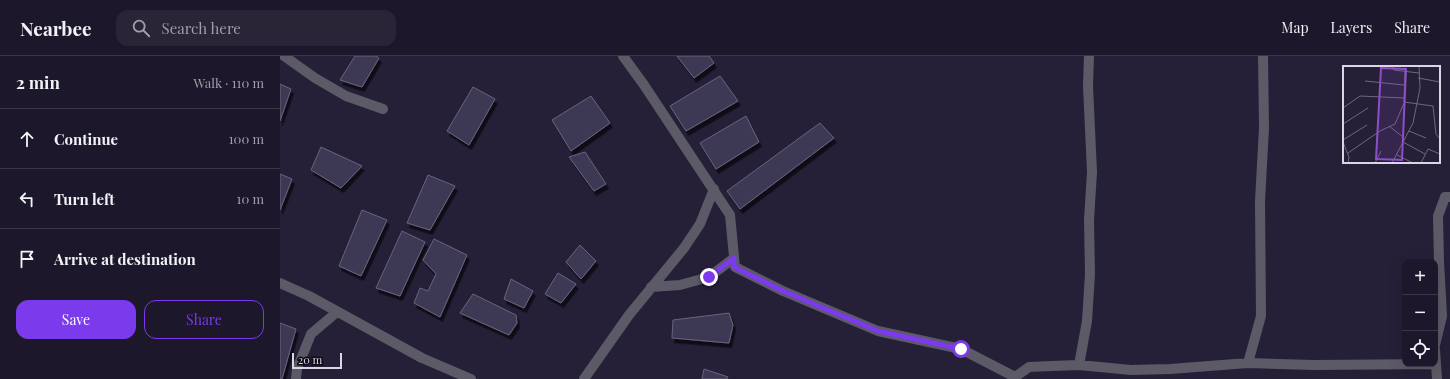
<!DOCTYPE html>
<html lang="en">
<head>
<meta charset="utf-8">
<style>
	body { margin:0; font-family:"Playfair Display",serif; background:#292436; color:#f1f3f6 }
	.controls { position:absolute; right:12px; bottom:12px; display:grid; overflow:hidden; border-radius:8px; box-shadow:0 4px 16px #0002 }
	.controls button { width:36px; height:36px; display:grid; place-items:center; padding:0; border:0; border-bottom:1px solid #3a3647; background:#1c172a; color:#f1f3f6; font:20px sans-serif }
	.scale { position:absolute; left:12px; bottom:10px; width:50px; box-sizing:border-box; padding-left:4px; border:2px solid #d9d6e6; border-top:0; font-size:11px; line-height:14px; white-space:nowrap; color:#d9d6e6; -webkit-text-stroke:3px #0e0b16; paint-order:stroke }
	.stop { position:absolute; width:12px; height:12px; margin:-9px; border:3px solid #7c3aed; border-radius:50%; background:#fff }
	.stop.end { background:#7c3aed; border-color:#fff; box-shadow:0 1px 4px #0008 }
	.list { margin:0; padding:0; list-style:none }
	h2 { display:flex; justify-content:space-between; align-items:center; height:52px; margin:0; padding:0 16px; font-size:17px }
	h2 small { font-size:13px; font-weight:400; color:#a09fa8 }
	.list li { display:grid; grid-template-columns:26px 1fr auto; gap:12px; align-items:center; box-sizing:border-box; height:60px; padding:0 16px; border-top:1px solid #3a3647 }
	.list b { display:block; font-size:15px; white-space:nowrap }
	.list em { font-size:13px; font-style:normal; color:#a09fa8 }
	.actions { display:flex; gap:8px; padding:12px 16px }
	.actions a { flex:1; padding:9px 0; border:1px solid #7c3aed; border-radius:12px; text-align:center; font-size:14px; color:#7c3aed }
	.actions .main { background:#7c3aed; color:#fff }
	.icon { flex:none; width:22px; height:22px; fill:none; stroke:currentColor; stroke-width:2; stroke-linecap:round; stroke-linejoin:round }
	.map { position:relative; flex:none; width:1170px; height:323px; overflow:hidden }
	header { display:flex; align-items:center; gap:24px; box-sizing:border-box; height:56px; padding:0 20px; background:#1c172a; border-bottom:1px solid #3a3647 }
	header strong { font-size:19px }
	nav { display:flex; gap:22px; margin-inline-start:auto; font-size:14px }
	.search { width:280px; height:36px; background:#292436; display:flex; align-items:center; gap:10px; box-sizing:border-box; padding:0 14px; border-radius:12px; color:#a09fa8; font-size:15px }
	main { display:flex }
	aside { flex:1; background:#1c172a }
	.map>svg:first-child { display:block }
	.building { fill:#3e3852; stroke:#6a637f; filter:url(#shadow) }
	.lines { fill:none; stroke-linecap:round; stroke-linejoin:round }
	.street { stroke:#5d5a67; stroke-width:10 }
	.route { stroke:#7c3aed; stroke-width:5 }
	.inset-road { fill:none; stroke:#6e687e; stroke-width:1 }
	.view { fill:#8e4ec7; fill-opacity:0.15; stroke:#8e4ec7; stroke-width:2 }
	.inset-edge { fill:none; stroke:#d9d6e6; stroke-width:2 }
</style>
</head>
<body>
<header>
<strong>Nearbee</strong>
<div class="search"><svg class="icon" aria-label="search" viewBox="0 0 24 24"><circle cx="10" cy="10" r="6"/><path d="M15 15l6 6"/></svg>Search here</div>
<nav><a>Map</a><a>Layers</a><a>Share</a></nav>
</header>
<main>
<aside>
<h2>2 min<small>Walk · 110 m</small></h2>
<ul class="list">
<li><svg class="icon" aria-label="ahead" viewBox="0 0 24 24"><path d="M12 20V5M6 11l6-6 6 6"/></svg><div><b>Continue</b></div><em>100 m</em></li>
<li><svg class="icon" aria-label="left" viewBox="0 0 24 24"><path d="M17 20v-9H6M10 6l-5 5 5 5"/></svg><div><b>Turn left</b></div><em>10 m</em></li>
<li><svg class="icon" aria-label="arrive" viewBox="0 0 24 24"><path d="M6 21V4h12l-3 4 3 4H6"/></svg><div><b>Arrive at destination</b></div></li>
</ul>
<div class="actions"><a class="main">Save</a><a>Share</a></div>
</aside>
<div class="map">
<svg width="1170" height="323" viewBox="0 0 1170 323">
	<defs>
		<filter id="shadow"><feDropShadow dx="2.5" dy="4.5" stdDeviation="0" flood-color="#0009"/></filter>
	</defs>
	<rect width="100%" height="100%" fill="#261f38"/>
	<!-- building -->
	<path class="building" d="M75 0H96L99 2 82 31 60 24Z
		M397 0H429L434 7 414 22Z
		M440 20 458 45 406 75 390 50Z
		M0 28 11 33 0 65Z
		M193 31 215 43 189 89 167 75Z
		M311 40 330 67 291 95 272 64Z
		M466 60 479 86 436 113 420 87Z
		M540 67 554 82 460 153 447 135Z
		M41 91 82 110 61 132 31 114Z
		M305 96 326 128 314 135 289 101Z
		M0 118 12 123 0 154Z
		M148 119 175 130 150 174 127 167Z
		M82 154 107 164 81 220 59 210Z
		M122 175 145 186 120 240 96 232Z
		M154 183 187 199 160 261 134 247 140 232 148 235 156 218 143 204Z
		M300 189 316 205 301 223 286 206Z
		M278 217 296 228 281 247 265 238Z
		M231 223 253 235 244 252 224 243Z
		M193 238 236 259 237 267 229 279 180 257Z
		M449 257 453 269 449 287 392 282 393 264Z
		M0 267 16 273 2 323H0Z
		M424 313 448 321 447 323H422Z"/>
	<g class="lines">
		<!-- street -->
		<path class="street" d="M4 0 35 22 66 40 103 53
			M343 0 364 29 450 159 455 211 503 235 598 275 681 293 735 321
			M0 227 29 240 142 302 191 323
			M371 231 400 229 429 221 454 202
			M1155 289 1162 260 1159 206 1158 160 1165 141H1170
			M1155 293 1157 323
			M968 307 981 260 980 145 984 72 983 0
			M799 309 807 265 810 218 809 164 812 116 808 30 809 0
			M16 323 17 313 31 278 57 256
			M304 323 349 259 404 192 420 168 434 133
			M734 323 735 321 749 311 772 310 799 309 851 314 890 313 968 307 1034 309 1156 308"/>
	</g>
	<g class="lines">
		<!-- route -->
		<path class="route" d="M429 221 454 202V211L503 235 598 275 681 293"/>
	</g>
	<!-- overview -->
	<g transform="translate(1063 10)">
		<rect width="97" height="97" fill="#261f38"/>
		<path class="inset-road" d="M49 0 51 4 76 7M62 4 61 36 90 40 93 68 97 73M75 12 97 16M22 15 61 19M0 42 17 30 61 32M0 58 25 42M46 60 60 71V76L82 88M66 65 83 72M0 74 24 59M0 76 6 91 5 97M5 87 37 65 52 58 61 37M54 89 70 97M32 97 38 85M49 97 70 57 77 22 76 0M78 97 85 83 97 88"/>
		<path class="view" d="M38 2 63 3 59 94 33 93Z"/>
		<rect width="97" height="97" class="inset-edge"/>
	</g>
</svg>
<div class="controls">
<button>+</button>
<button>−</button>
<button><svg class="icon" aria-label="locate" viewBox="0 0 24 24"><circle cx="12" cy="12" r="6"/><path d="M12 2v4M12 18v4M2 12h4M18 12h4"/></svg></button>
</div>
<div class="scale">20 m</div>
<div class="stop" style="left:681px;top:293px"></div>
<div class="stop end" style="left:429px;top:221px"></div>
</div>
</main>
</body>
</html>
